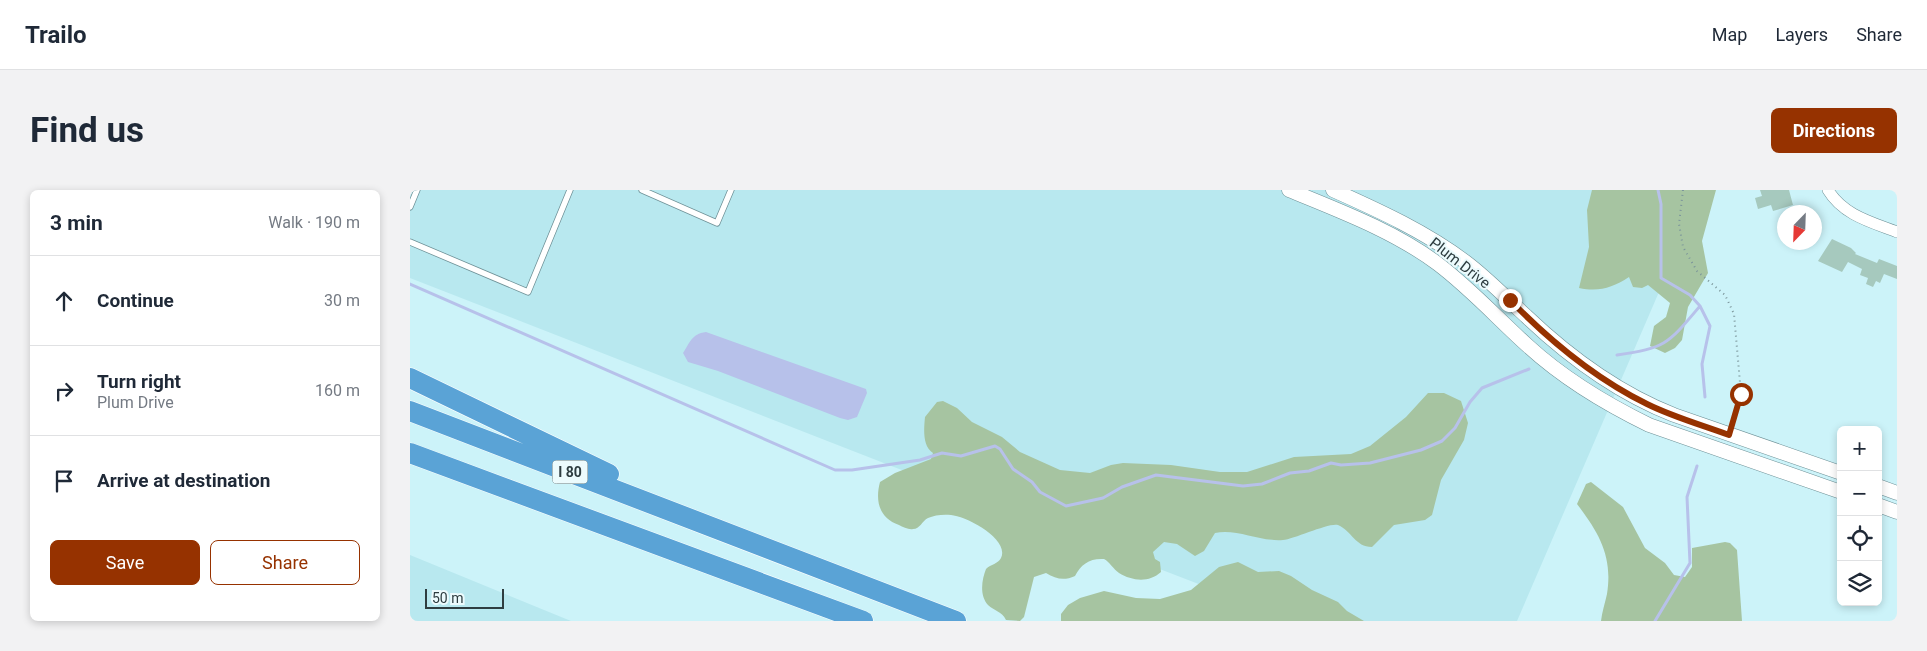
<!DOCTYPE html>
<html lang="en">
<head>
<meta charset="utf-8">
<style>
	body { margin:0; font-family:Roboto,sans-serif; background:#f2f2f3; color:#1f2937 }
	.controls { position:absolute; right:15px; bottom:15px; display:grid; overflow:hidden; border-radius:8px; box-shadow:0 2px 8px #0003 }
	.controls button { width:45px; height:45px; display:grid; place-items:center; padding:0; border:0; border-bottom:1px solid #e0e1e3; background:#fff; color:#1f2937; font:25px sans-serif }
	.compass { position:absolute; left:1367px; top:15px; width:45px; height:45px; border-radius:50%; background:#fff; box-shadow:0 2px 8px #0003; rotate:203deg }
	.scale { position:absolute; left:15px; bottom:12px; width:79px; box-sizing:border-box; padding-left:5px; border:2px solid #2e3d40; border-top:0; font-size:14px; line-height:18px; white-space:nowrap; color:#2e3d40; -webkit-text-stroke:4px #ecfbfd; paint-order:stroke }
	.stop { position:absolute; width:15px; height:15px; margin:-11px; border:4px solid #963200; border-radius:50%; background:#fff }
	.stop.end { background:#963200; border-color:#fff; box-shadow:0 1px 5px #0008 }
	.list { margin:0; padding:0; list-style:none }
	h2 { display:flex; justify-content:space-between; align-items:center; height:65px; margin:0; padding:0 20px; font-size:21px }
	h2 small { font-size:16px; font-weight:400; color:#747a83 }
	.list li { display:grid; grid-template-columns:32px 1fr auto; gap:15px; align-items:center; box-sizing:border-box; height:90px; padding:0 20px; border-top:1px solid #e0e1e3 }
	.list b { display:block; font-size:19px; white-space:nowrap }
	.list p { margin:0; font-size:16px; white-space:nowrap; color:#747a83 }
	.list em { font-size:16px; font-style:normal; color:#747a83 }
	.actions { display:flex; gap:10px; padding:15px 20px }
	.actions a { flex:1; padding:11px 0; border:1px solid #963200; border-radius:8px; text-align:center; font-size:18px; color:#963200 }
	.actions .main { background:#963200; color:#fff }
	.icon { flex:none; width:28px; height:28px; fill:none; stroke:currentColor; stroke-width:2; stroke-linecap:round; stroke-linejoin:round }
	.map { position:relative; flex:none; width:1487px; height:431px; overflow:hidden; border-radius:8px }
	header { display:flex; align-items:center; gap:30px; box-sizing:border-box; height:70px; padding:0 25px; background:#fff; border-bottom:1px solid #e0e1e3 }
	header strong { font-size:24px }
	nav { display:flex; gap:28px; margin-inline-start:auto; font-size:18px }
	.intro { display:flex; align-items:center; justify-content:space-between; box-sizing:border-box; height:120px; padding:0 30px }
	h1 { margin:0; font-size:35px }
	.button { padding:12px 22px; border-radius:8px; background:#963200; color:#fff; font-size:18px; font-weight:700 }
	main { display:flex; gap:30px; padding:0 30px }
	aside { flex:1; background:#fff; border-radius:8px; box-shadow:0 2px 8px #0003 }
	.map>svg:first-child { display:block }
	.built { fill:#b8e8ef }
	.forest { fill:#a6c4a1 }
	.water { fill:#b7c1ea }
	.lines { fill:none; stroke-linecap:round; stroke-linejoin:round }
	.stream { stroke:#b7c1ea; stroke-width:3 }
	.building { fill:#a6c9be }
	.service-casing { stroke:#6e9197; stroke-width:7 }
	.minor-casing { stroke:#6e9197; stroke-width:12 }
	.tertiary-casing { stroke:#6e9197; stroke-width:15 }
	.motorway-casing { stroke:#fff; stroke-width:21 }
	.path { stroke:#7b959a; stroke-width:2; stroke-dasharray:1 4; stroke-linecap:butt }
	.service { stroke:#fff; stroke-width:5.5 }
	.minor { stroke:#fff; stroke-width:11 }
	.tertiary { stroke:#fff; stroke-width:14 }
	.motorway { stroke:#5aa3d6; stroke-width:20 }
	.route { stroke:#963200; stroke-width:6 }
	.labels { text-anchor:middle; stroke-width:4; stroke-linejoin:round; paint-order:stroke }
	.shield { fill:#ecfbfd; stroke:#677679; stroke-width:1 }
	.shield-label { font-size:14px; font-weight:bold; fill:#2e3d40 }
	.street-label { font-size:15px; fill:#2e3d40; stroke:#ecfbfd }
</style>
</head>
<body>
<header>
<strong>Trailo</strong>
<nav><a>Map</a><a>Layers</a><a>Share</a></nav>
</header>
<div class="intro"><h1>Find us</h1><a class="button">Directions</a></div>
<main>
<aside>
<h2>3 min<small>Walk · 190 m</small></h2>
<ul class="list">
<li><svg class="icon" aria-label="ahead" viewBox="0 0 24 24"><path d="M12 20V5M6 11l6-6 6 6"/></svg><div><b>Continue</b></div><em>30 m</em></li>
<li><svg class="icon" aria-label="right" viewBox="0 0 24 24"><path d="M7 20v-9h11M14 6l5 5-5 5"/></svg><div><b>Turn right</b><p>Plum Drive</p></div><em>160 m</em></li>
<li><svg class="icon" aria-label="arrive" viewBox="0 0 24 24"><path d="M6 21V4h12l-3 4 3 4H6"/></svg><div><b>Arrive at destination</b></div></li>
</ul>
<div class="actions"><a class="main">Save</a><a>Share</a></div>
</aside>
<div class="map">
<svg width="1487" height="431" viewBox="0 0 1487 431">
	<rect width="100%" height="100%" fill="#ccf3f9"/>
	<!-- built -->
	<path class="built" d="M0 0H1293L1107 431H885L484 277 0 88Z
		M0 365 161 431H0Z"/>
	<!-- forest -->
	<path class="forest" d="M1182 0H1306L1292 51 1298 83 1278 117 1272 150 1265 158 1255 163 1240 156 1244 136 1256 127 1260 113 1238 95 1232 98 1223 97 1219 87C1202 98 1189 102 1169 98L1179 57 1177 20Z
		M1018 203H1034L1051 211 1058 233 1054 250 1031 290 1022 325 1015 330 984 335 962 357C945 357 942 341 928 335 920 332 884 349 873 350 851 352 826 338 805 343L794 361 785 366 767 354 754 352 743 362 745 369 750 372 751 382C739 393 722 391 709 383 703 379 700 372 694 369 680 368 671 374 665 386 654 391 646 389 636 383L624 387 614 427 610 431 596 430C592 421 584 421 578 415 569 405 572 389 576 379 581 374 588 374 591 368 600 349 556 326 541 325 534 324 524 325 518 328 512 331 510 339 503 339 499 340 493 337 489 335 469 328 465 311 470 292L485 283 521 269 523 263C512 256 514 238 515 227L527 212 533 211 547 218 562 232 592 247 610 262 650 280 680 283 701 275 713 273 761 275 810 282H837L884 267 941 264 960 256 996 227Z
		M1181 292 1213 317 1235 358 1255 373 1264 385 1275 387 1282 377V358L1315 352 1320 353 1327 360 1332 431H1191C1192 422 1195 413 1197 404 1203 366 1189 343 1167 314L1176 294Z
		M828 372 848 382 869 381 881 386 902 400 928 412 937 421 954 431H651V424L658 415 670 408 694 401 726 408 750 409 781 400 809 377Z"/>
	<!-- water -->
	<path class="water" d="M296 142 456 199 457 203 447 227 438 230 430 228 308 181 278 172 273 163C280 153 281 144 296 142Z"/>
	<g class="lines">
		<!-- stream -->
		<path class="stream" d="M1248 0 1251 14V88L1280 105 1290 116 1300 136 1292 174 1295 207
			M0 94 425 280H442L510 270 532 263 551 266 585 256 590 259 603 279 622 292 630 302 656 316 693 308 712 297 746 285 833 296 852 294 880 283 899 281 921 273 931 275 960 273 1011 260 1032 251 1045 238 1060 212 1072 198 1119 179
			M1207 165C1256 158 1258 154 1290 116
			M1245 431 1280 373 1277 307 1287 276"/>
	</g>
	<!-- building -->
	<path class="building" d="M1350 0H1379L1383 15 1363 21 1361 15 1348 19 1345 8 1352 6Z
		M1422 49 1441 58 1446 63 1445 64 1467 73 1469 69 1487 76V89L1474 84 1470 93 1466 91 1463 97 1456 94 1458 88 1450 85 1452 79 1438 72 1432 82 1408 71Z"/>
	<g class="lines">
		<defs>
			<path id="service" d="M232 0 307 33 321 0
				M0 17 7 0
				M0 52 118 102 160 0"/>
			<path id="minor" d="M1418 0C1433 25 1461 32 1487 42"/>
			<path id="tertiary" d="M879 0C930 21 984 41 1028 74 1061 99 1088 129 1118 156 1154 189 1196 214 1239 235L1431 302
				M923 0C970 21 1016 42 1057 73 1078 89 1096 108 1116 126 1159 167 1208 203 1264 225L1431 283
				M1468 296 1487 303
				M1468 315 1487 322"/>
			<path id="motorway" d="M0 188 199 284
				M0 221 546 431
				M0 263 453 431"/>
		</defs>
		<!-- service casing -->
		<use href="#service" class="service-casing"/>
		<!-- minor casing -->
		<use href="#minor" class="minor-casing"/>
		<!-- tertiary casing -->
		<use href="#tertiary" class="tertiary-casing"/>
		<!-- motorway casing -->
		<use href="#motorway" class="motorway-casing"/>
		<!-- path -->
		<path class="path" d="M1273 0 1269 34 1273 57 1287 81 1315 105 1324 124 1331 204 1323 233"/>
		<!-- service -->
		<use href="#service" class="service"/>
		<!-- minor -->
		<use href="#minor" class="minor"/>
		<!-- tertiary -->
		<use href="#tertiary" class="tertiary"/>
		<!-- motorway -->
		<use href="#motorway" class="motorway"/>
	</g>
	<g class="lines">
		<!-- route -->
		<path class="route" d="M1100 110C1140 151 1186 189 1237 214 1263 227 1292 235 1319 245L1331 204"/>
	</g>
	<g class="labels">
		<!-- shield labels -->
		<rect class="shield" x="142.5" y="270.5" width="35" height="23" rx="4"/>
		<g class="shield-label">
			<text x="160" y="287">I 80</text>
		</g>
		<!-- street labels -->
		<g class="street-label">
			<text transform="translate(1050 73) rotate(38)" y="5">Plum Drive</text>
		</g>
	</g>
</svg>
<div class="controls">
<button>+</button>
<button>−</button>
<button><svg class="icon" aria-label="locate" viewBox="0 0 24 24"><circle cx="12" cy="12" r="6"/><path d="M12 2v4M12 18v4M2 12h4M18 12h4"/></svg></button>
<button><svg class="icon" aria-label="layers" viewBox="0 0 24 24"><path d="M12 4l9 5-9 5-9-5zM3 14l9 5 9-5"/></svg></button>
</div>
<svg class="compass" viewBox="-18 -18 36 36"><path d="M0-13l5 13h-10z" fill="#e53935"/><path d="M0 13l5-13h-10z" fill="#747a83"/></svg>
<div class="scale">50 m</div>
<div class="stop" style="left:1331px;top:204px"></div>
<div class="stop end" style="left:1100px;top:110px"></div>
</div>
</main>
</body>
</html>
